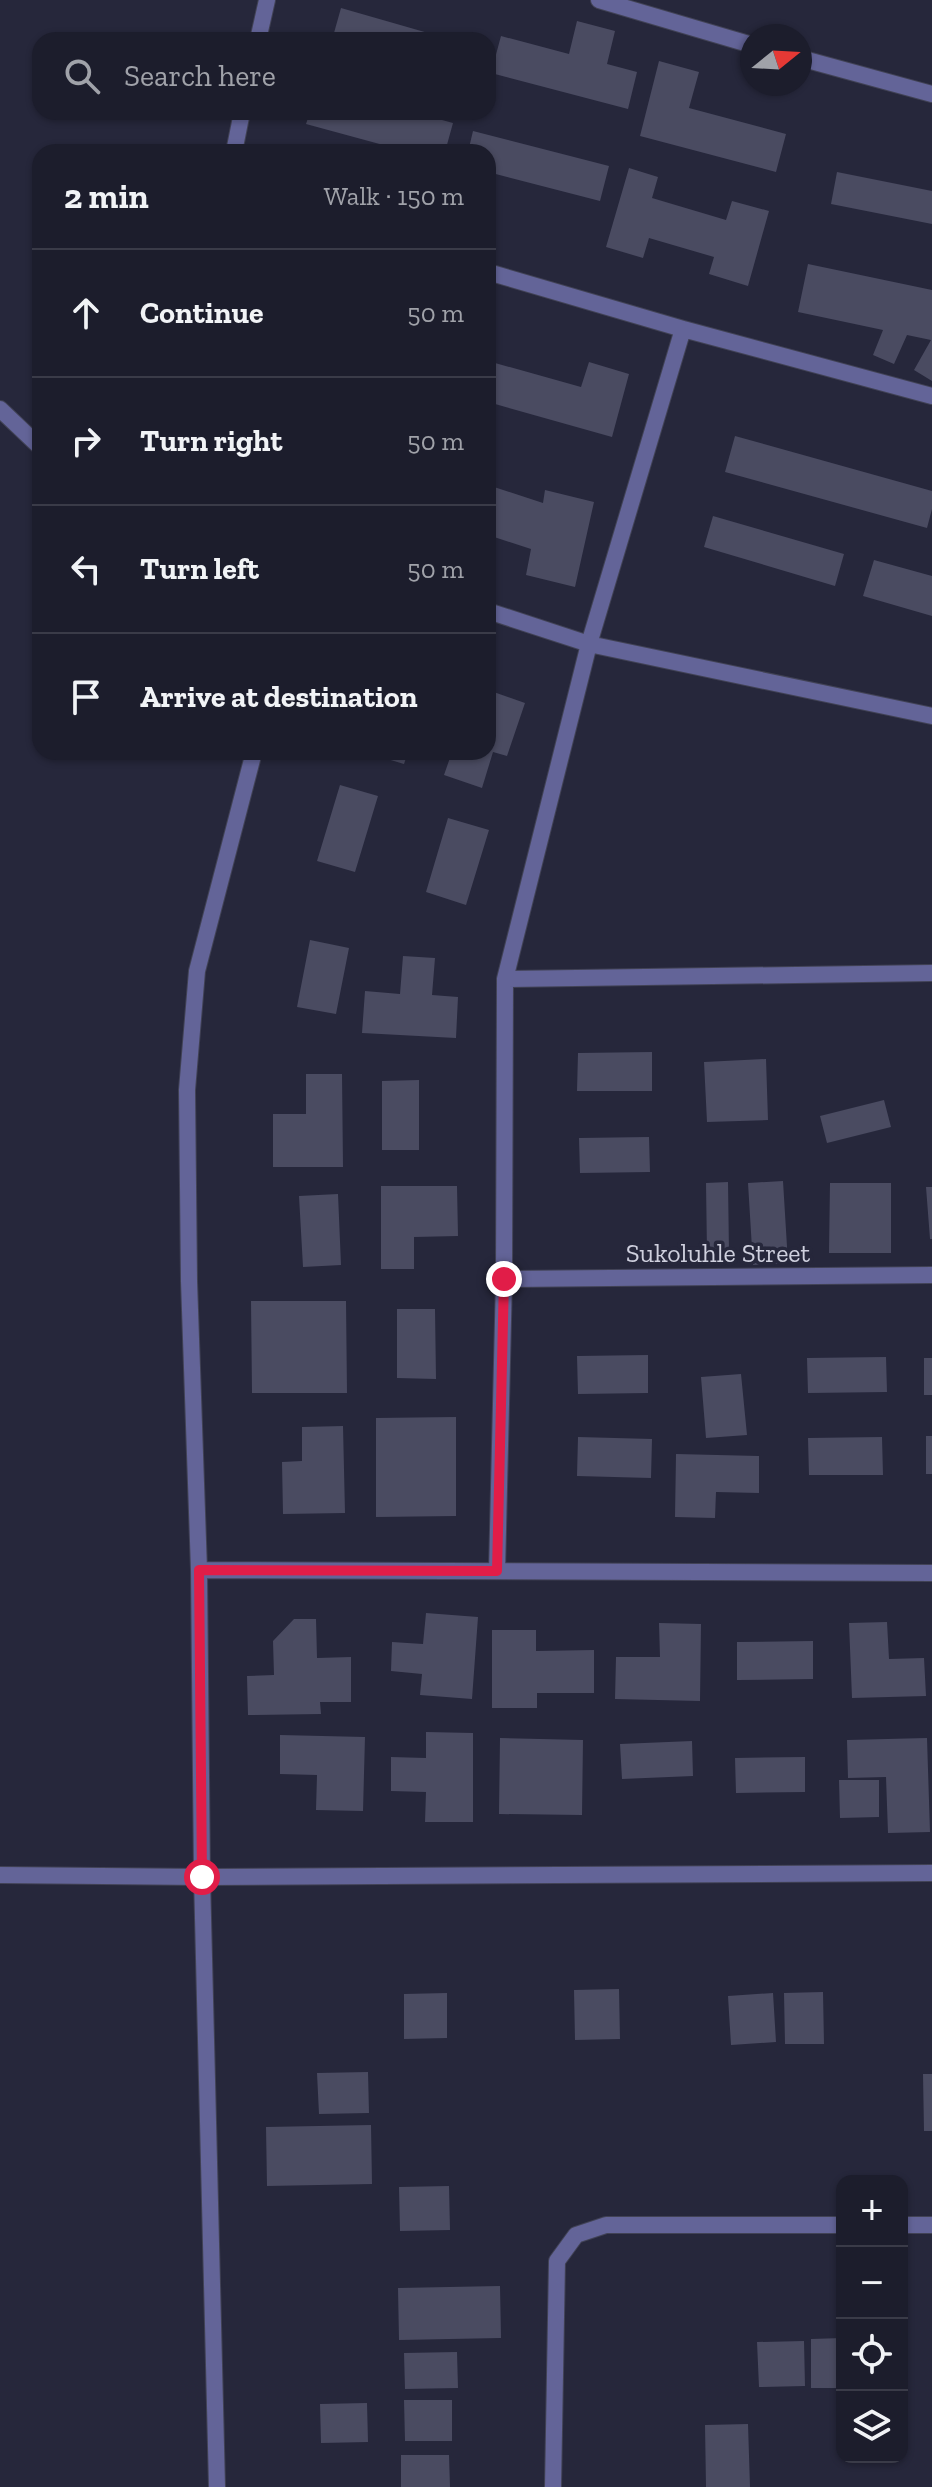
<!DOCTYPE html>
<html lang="en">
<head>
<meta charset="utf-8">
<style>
	body { margin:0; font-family:"Zilla Slab",serif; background:#252634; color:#f1f3f6 }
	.controls { position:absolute; right:24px; bottom:24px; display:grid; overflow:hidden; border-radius:16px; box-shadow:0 2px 6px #0004 }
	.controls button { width:72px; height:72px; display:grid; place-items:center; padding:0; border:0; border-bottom:2px solid #3a3b48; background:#1c1d2c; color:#f1f3f6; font:40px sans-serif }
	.compass { position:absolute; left:740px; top:24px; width:72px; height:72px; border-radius:50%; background:#1c1d2c; box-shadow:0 2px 6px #0004; rotate:72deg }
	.stop { position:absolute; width:24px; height:24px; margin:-18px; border:6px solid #e11d48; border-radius:50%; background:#fff }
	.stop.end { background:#e11d48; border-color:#fff; box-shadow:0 2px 8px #0008 }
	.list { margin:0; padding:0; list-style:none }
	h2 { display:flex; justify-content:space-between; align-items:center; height:104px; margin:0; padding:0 32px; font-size:34px }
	h2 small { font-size:26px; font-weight:400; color:#a0a2a9 }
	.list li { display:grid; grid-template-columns:52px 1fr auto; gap:24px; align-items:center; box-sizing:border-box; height:128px; padding:0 32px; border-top:2px solid #3a3b48 }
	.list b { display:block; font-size:30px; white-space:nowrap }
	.list em { font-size:26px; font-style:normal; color:#a0a2a9 }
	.icon { flex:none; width:44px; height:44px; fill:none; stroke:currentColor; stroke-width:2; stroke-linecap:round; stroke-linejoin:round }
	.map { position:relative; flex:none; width:932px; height:2487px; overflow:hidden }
	.search { position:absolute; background:#1c1d2c; box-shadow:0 2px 6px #0004; left:32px; top:32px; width:464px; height:88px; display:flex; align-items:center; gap:20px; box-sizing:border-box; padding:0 28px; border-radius:24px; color:#a0a2a9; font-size:30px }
	.panel { position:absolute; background:#1c1d2c; box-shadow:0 2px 6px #0004; left:32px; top:144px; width:464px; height:616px; border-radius:24px }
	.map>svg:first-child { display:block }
	.building { fill:#4a4b61 }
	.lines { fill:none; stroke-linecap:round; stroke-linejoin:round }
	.street-casing { stroke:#414255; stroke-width:18 }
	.street { stroke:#636498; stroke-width:16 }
	.route { stroke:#e11d48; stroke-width:10 }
	.labels { text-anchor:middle; stroke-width:7; stroke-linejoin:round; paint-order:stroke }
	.street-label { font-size:26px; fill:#cfd0de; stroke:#26273b }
</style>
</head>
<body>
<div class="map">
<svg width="932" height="2487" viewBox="0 0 932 2487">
	<rect width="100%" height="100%" fill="#26273b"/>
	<!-- building -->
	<path class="building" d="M341 8 449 39V40H332Z
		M577 21 615 31 607 64 637 72 628 109 491 73 501 36 569 54Z
		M659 61 699 72 689 108 786 134 776 172 640 136Z
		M310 112H413L453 123 445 152H409L306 124Z
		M473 131 609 166 600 201 488 172V152H468Z
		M629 168 658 177 652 198 726 220 732 201 769 211 748 286 709 274 714 257 649 238 643 258 606 247Z
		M837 172 932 191V224L831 204Z
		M808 264 932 290V381L914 370 931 340 907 335 894 364 873 355 883 330 798 312Z
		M488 361 581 387 589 362 629 374 612 437 488 402Z
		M735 436 932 491V509L927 528 725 472Z
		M488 485 543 503 545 490 594 502 575 587 526 575 531 549 488 535Z
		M713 516 844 554 835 586 704 547Z
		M874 560 932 576V616L863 596Z
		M488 690 525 703 507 756 493 752 482 788 444 775 452 752H488Z
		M364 752H408L404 764Z
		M340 785 378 796 355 872 317 861Z
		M448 818 489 830 466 905 426 892Z
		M310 940 349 948 336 1014 297 1007Z
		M403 956 435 958 432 995 458 997 456 1038 362 1033 365 991 400 994Z
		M652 1052V1091H577L578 1053Z
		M766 1059 768 1120 707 1122 704 1062Z
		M306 1074H342L343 1167H273V1114H306Z
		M419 1080V1150H382V1081Z
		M884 1100 891 1127 827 1143 820 1116Z
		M649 1137 650 1172 580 1173 579 1138Z
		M783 1181 788 1263 753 1265 748 1183Z
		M728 1182 729 1253H707L706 1183Z
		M830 1183H891V1253H829Z
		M381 1186H457L458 1236 414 1237V1269H381Z
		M926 1187H932V1239H930Z
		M338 1194 341 1265 303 1267 299 1196Z
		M251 1301H346L347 1393H252Z
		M397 1309H435L436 1379 397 1378Z
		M648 1355V1393L578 1394 577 1356Z
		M886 1357 887 1392 808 1393 807 1358Z
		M924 1358H932V1395H924Z
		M741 1374 747 1435 706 1438 701 1377Z
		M456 1417V1516L376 1517V1418Z
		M343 1426 345 1513 283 1514 282 1462 302 1461V1427Z
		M926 1436H932V1474H926Z
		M578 1437 652 1439 651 1478 577 1476Z
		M882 1437 883 1475H809L808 1438Z
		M676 1454 759 1456V1493L716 1492 715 1518 675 1517Z
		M426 1613 478 1617 472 1699 420 1695 422 1674 391 1671 392 1642 423 1644Z
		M294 1619H316L317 1658 351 1657V1702H320L321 1714 248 1715 247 1676 274 1675 273 1641Z
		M887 1622 889 1659 924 1658 926 1696 852 1698 849 1623Z
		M659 1623 701 1624 700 1701 615 1699 616 1657H660Z
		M492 1630H536V1651L594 1650V1693H537V1708H492Z
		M813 1641V1679L737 1680V1642Z
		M426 1732 473 1733V1822H425L426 1792 391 1791V1757L426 1758Z
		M280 1735 365 1737 363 1811 316 1810 317 1775 280 1774Z
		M500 1738 583 1740 582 1815 499 1814Z
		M927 1738 930 1832 888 1833 886 1777 848 1778 847 1740Z
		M692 1741 693 1776 622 1779 620 1744Z
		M805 1757V1792L736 1793 735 1758Z
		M839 1780H879V1817L840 1818Z
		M619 1989 620 2039 575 2040 574 1990Z
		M823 1992 824 2044H785L784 1993Z
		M447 1993V2038L404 2039V1994Z
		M773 1993 776 2042 731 2045 728 1996Z
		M368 2072 369 2113 319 2114 317 2073Z
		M923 2074H932V2131H924Z
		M371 2125 372 2184 267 2186 266 2127Z
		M449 2186 450 2230 400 2231 399 2187Z
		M500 2286 501 2338 399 2340 398 2288Z
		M842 2338V2388H811V2339Z
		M804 2341 805 2386 759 2387 757 2342Z
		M457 2352 458 2388 405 2389 404 2353Z
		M404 2400H452V2441H405Z
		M367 2403 368 2442 321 2443 320 2404Z
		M748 2424 750 2487H706L705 2425Z
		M401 2455H449L450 2487H401Z"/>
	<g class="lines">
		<defs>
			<path id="street" d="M599 0 752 45
				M258 40 267 0
				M800 58 932 94
				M234 152 242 112
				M488 272 683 329 932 396
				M0 409 40 447
				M488 611 589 644 932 716
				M505 979 932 973
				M504 1279 932 1275
				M199 1570 932 1573
				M497 1571 504 1279 505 979 589 644 683 329
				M0 1875 202 1877 932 1873
				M902 2225H932
				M217 2487 202 1877 199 1570 189 1281 187 1090 197 971 254 752
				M553 2487 557 2261 576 2235 606 2225H842"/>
		</defs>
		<!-- street casing -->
		<use href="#street" class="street-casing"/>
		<!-- street -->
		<use href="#street" class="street"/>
	</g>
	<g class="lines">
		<!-- route -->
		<path class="route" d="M202 1877 199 1570 497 1571 504 1279"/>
	</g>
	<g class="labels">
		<!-- street labels -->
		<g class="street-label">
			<text x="718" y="1262">Sukoluhle Street</text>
		</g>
	</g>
</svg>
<div class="controls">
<button>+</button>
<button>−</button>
<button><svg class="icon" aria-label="locate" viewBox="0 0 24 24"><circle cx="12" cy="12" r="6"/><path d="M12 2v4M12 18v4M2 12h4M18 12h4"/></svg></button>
<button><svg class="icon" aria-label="layers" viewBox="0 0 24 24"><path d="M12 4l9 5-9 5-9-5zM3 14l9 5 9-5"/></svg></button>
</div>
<svg class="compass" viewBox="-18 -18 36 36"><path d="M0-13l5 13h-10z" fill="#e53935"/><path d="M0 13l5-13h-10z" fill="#a0a2a9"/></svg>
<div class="stop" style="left:202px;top:1877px"></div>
<div class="stop end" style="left:504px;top:1279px"></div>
<div class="search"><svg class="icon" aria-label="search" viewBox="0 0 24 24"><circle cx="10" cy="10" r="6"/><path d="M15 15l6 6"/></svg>Search here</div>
<section class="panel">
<h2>2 min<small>Walk · 150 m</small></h2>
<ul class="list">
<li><svg class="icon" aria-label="ahead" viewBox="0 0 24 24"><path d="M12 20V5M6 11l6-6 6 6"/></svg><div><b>Continue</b></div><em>50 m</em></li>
<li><svg class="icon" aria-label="right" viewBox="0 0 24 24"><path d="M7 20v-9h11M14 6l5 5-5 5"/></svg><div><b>Turn right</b></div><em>50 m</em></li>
<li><svg class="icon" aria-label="left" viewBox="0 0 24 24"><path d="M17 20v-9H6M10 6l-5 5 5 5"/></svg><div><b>Turn left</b></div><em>50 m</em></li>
<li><svg class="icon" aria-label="arrive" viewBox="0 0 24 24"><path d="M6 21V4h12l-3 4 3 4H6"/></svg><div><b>Arrive at destination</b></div></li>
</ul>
</section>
</div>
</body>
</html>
